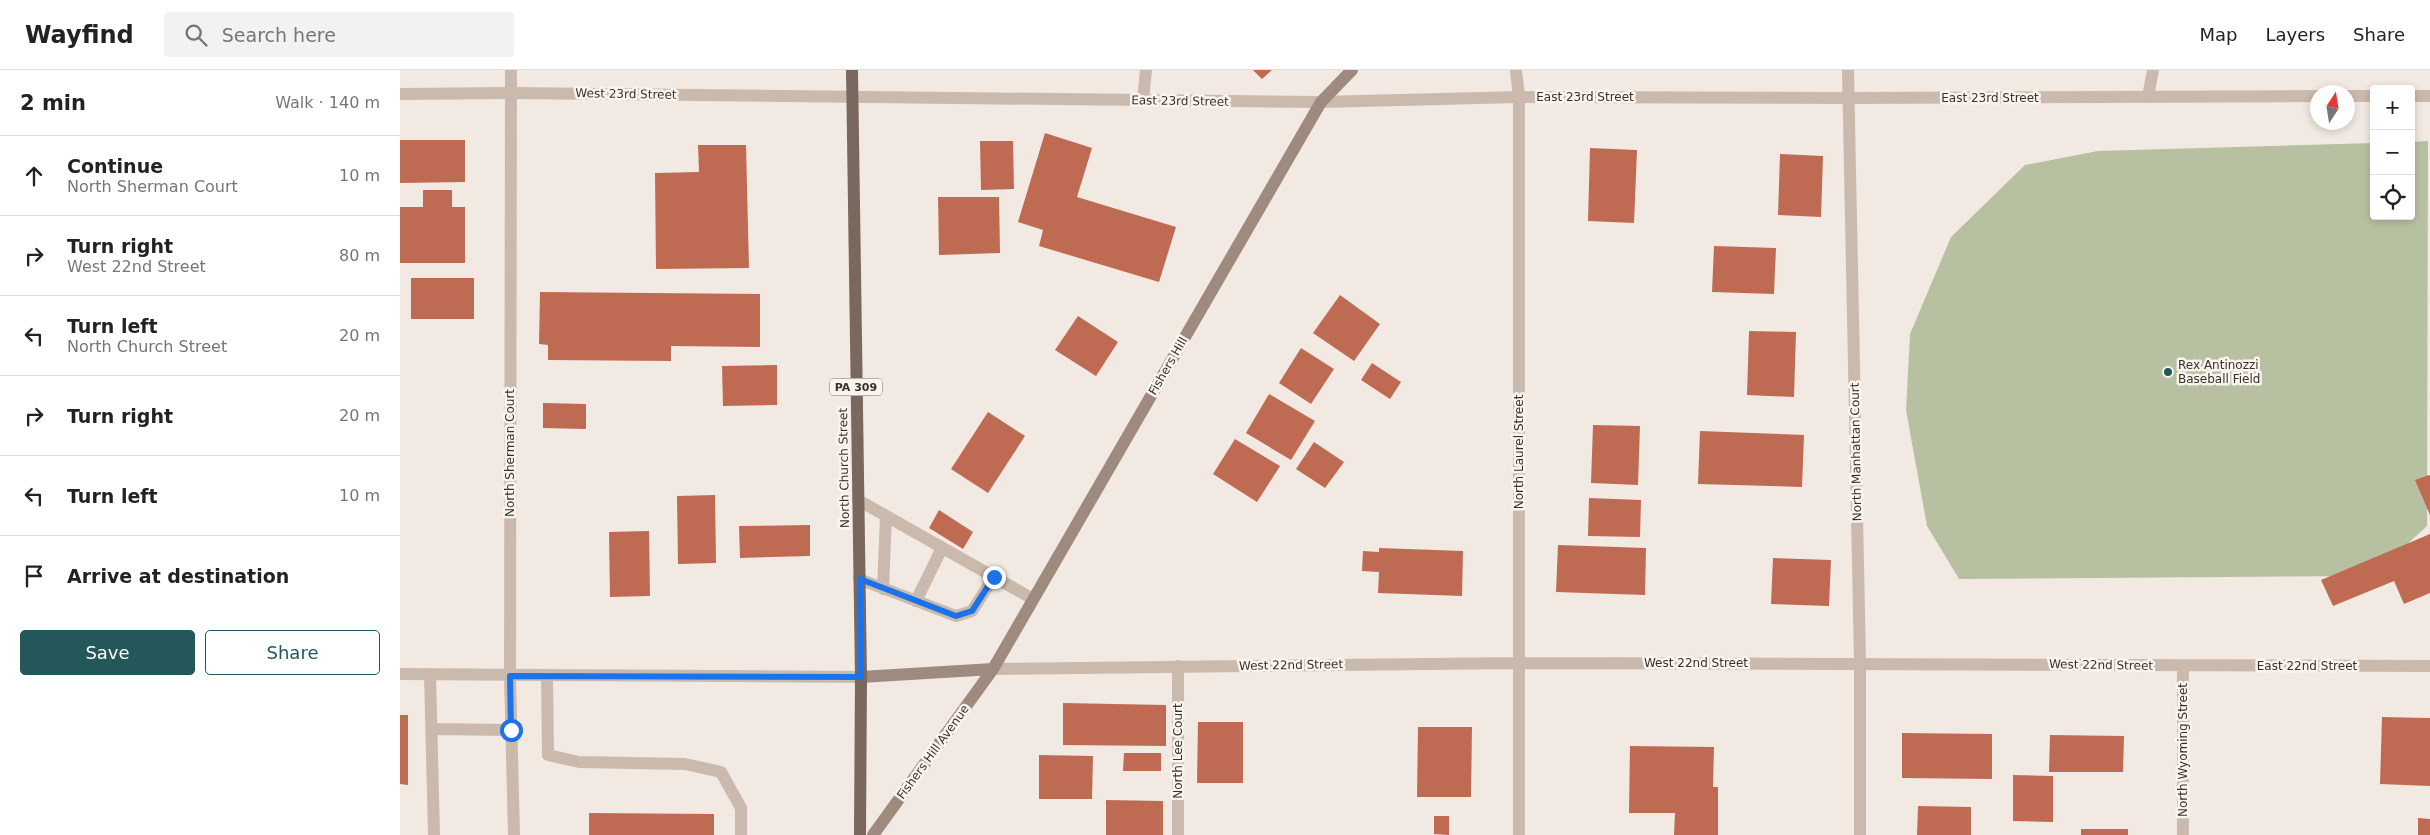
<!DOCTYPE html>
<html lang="en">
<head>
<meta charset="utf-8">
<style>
	body { margin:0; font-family:"DejaVu Sans",sans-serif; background:#f2f2f2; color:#222 }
	.controls { position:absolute; right:15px; top:15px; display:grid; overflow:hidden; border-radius:5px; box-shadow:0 2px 8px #0003 }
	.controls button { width:45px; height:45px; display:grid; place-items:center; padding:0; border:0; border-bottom:1px solid #e0e0e0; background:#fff; color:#222; font:25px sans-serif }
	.compass { position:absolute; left:1910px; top:15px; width:45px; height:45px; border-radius:50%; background:#fff; box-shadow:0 2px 8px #0003; rotate:12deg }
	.stop { position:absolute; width:15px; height:15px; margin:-11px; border:4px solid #1a73e8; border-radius:50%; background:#fff }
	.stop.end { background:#1a73e8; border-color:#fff; box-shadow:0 1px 5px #0008 }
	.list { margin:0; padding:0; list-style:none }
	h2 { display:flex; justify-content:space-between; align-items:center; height:65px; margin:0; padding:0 20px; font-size:21px }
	h2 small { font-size:16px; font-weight:400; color:#767676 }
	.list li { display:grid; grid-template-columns:32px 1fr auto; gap:15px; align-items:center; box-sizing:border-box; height:80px; padding:0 20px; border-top:1px solid #e0e0e0 }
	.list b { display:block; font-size:19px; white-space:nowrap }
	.list p { margin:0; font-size:16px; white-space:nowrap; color:#767676 }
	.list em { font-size:16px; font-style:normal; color:#767676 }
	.actions { display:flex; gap:10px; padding:15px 20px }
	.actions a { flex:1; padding:11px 0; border:1px solid #235759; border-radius:5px; text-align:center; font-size:18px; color:#235759 }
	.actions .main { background:#235759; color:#fff }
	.icon { flex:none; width:28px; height:28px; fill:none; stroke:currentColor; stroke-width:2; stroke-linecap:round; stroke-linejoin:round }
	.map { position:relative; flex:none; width:2030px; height:765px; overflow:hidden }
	header { display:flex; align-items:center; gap:30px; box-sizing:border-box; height:70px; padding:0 25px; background:#fff; border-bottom:1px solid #e0e0e0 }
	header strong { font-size:24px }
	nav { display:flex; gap:28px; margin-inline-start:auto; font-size:18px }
	.search { width:350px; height:45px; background:#f2f2f2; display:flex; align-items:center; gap:12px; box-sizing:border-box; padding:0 18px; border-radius:5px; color:#767676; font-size:19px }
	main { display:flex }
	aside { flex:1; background:#fff }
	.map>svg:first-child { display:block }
	.green { fill:#b7c1a2 }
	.building { fill:#bf6b54 }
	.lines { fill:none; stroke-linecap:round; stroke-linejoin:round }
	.service { stroke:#cabaae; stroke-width:12 }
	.minor { stroke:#cabaae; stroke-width:12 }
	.tertiary { stroke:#cabaae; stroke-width:12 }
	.secondary { stroke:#9e8a7f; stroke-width:12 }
	.primary { stroke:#7a675e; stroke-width:12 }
	.route { stroke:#1a73e8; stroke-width:6 }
	.poi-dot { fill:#235759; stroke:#faf4ee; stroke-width:2 }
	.labels { text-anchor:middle; stroke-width:5; stroke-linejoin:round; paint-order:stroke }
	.shield { fill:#faf4ee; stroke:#736b66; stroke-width:1 }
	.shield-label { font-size:11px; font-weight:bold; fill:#39302c }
	.street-label { font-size:12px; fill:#39302c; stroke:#faf4ee }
	.poi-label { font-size:12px; fill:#39302c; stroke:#faf4ee; text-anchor:start }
</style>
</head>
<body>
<header>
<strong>Wayfind</strong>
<div class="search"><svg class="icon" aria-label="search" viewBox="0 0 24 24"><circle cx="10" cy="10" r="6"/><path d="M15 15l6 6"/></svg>Search here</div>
<nav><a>Map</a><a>Layers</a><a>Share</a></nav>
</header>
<main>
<aside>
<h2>2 min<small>Walk · 140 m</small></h2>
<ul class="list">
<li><svg class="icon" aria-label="ahead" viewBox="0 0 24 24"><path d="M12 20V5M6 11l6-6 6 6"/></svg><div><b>Continue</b><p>North Sherman Court</p></div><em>10 m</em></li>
<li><svg class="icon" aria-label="right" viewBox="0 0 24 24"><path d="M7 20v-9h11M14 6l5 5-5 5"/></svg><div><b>Turn right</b><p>West 22nd Street</p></div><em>80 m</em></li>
<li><svg class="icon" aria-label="left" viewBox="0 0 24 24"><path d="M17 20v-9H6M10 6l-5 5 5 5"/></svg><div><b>Turn left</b><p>North Church Street</p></div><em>20 m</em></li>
<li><svg class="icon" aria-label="right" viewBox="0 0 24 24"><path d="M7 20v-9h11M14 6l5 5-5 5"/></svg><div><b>Turn right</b></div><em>20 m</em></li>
<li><svg class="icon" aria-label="left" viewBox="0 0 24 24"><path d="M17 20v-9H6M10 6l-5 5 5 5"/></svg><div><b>Turn left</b></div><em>10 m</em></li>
<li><svg class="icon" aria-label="arrive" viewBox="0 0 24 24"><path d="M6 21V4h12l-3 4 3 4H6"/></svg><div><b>Arrive at destination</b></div></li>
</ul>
<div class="actions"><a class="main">Save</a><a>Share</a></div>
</aside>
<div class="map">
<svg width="2030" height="765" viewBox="0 0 2030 765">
	<rect width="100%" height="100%" fill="#f2eae2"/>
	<!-- green -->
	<path class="green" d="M2028 71 2027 456 1972 506 1559 509 1527 456 1506 340 1510 264 1551 167 1625 95 1698 81 1974 73V146H2011V72Z"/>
	<!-- building -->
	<path class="building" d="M853 0H872L862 9Z
		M645 63 692 78 677 127 776 157 759 212 639 176 643 160 618 152Z
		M0 70H65V112L0 113Z
		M580 71H613L614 119 581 120Z
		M298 75H346L349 198 256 199 255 103 299 102Z
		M1190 78 1237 80 1234 153 1188 151Z
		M1380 84 1423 86 1421 147 1378 145Z
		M23 120H52V137H65V193H0V137H23Z
		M538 127H599L600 183 539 185Z
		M1314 176 1376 178 1374 224 1312 222Z
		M11 208H74V249H11Z
		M140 222 360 224V277L271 276V291L148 290V275L139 274Z
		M940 225 980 254 954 291 913 263Z
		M678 246 718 272 696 306 655 280Z
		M1349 261 1396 262 1394 327 1347 325Z
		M901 278 934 299 911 334 879 313Z
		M972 293 1001 312 990 329 961 310Z
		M377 295V335L323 336 322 296Z
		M869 324 915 351 891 390 846 363Z
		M143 333 186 334V359L143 358Z
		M588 342 625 366 588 423 551 399Z
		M1193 355 1240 356 1238 415 1191 413Z
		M1300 361 1404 365 1402 417 1298 414Z
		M835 369 880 396 857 432 813 404Z
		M914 372 944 392 925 418 896 399Z
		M2029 405 2030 406V445L2015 410Z
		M315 425 316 493 278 494 277 426Z
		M1189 428 1241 430 1240 467 1188 466Z
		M539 440 573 462 563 479 529 458Z
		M410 455V486L340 488 339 456Z
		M249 461 250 526 210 527 209 462Z
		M2030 464V523L2004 534 1994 511 1933 536 1921 510Z
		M1158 475 1246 478 1245 525 1156 522Z
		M979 478 1063 481 1062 526 978 523 979 502 962 501 963 481 979 482Z
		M1373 488 1431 490 1429 536 1371 534Z
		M663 633 766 635V676L663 675Z
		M0 645H8V715L0 714Z
		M1982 647 2030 648V716L1980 714Z
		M798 652H843V713H797Z
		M1018 657H1072L1071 727H1017Z
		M1502 663 1592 664V709L1502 708Z
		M1650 665 1724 666 1723 702H1649Z
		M1230 676 1314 677 1313 717H1318V765H1274L1275 743H1229Z
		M724 683H761V701H723Z
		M639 685 693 686 692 729H639Z
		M1613 705 1653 706V752L1613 751Z
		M706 730 763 731V765H706Z
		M1518 736 1571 737V765H1517Z
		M189 743 314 744V765H189Z
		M1034 746H1049V765L1034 764Z
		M2018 748 2030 749V765H2018Z
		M1681 759H1728V765H1681Z"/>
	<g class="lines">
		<!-- service -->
		<path class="service" d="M111 0 110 606 114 765
			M1448 0 1460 593V765
			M1748 27 1753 0
			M743 30 746 0
			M458 430 633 529
			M459 509 556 546 572 541 594 507
			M483 519 486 446
			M516 531 542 478
			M30 604 34 765
			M147 606 148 685 179 692 285 694 321 702 341 738V765
			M32 659 111 660
			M778 765V596"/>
		<!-- minor -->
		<path class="minor" d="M1948 26H1974
			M2011 26H2030
			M1119 27V765
			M1448 28 1918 26
			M593 599 1119 593 2030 596
			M0 604 461 607
			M1783 765V596"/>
		<!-- tertiary -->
		<path class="tertiary" d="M1116 0 1119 27
			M0 24 110 23 921 32 1119 27 1448 28"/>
		<!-- secondary -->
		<path class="secondary" d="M461 607 593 599
			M473 765 593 599 921 32 952 0"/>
		<!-- primary -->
		<path class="primary" d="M452 0 461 607 460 765"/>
	</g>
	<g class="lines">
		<!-- route -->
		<path class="route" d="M111 660 110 606 461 607 460 509 556 546 572 541 594 507"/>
	</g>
	<!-- markers -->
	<circle class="poi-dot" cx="1768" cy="302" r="5"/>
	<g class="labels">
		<!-- shield labels -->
		<rect class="shield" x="430" y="308.5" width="52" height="17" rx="4"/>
		<g class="shield-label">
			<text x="456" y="321">PA 309</text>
		</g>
		<!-- street labels -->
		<g class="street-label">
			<text transform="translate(226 24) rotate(1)" y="4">West 23rd Street</text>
			<text x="1185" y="31">East 23rd Street</text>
			<text x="1590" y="32">East 23rd Street</text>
			<text transform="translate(780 31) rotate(1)" y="4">East 23rd Street</text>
			<text transform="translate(768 296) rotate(-60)" y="4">Fishers Hill</text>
			<text transform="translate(1119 382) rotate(-90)" y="4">North Laurel Street</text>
			<text transform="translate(1456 382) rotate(-91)" y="4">North Manhattan Court</text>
			<text transform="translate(110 383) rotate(-90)" y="4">North Sherman Court</text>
			<text transform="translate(444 398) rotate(-91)" y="4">North Church Street</text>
			<text x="1296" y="597">West 22nd Street</text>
			<text transform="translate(891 595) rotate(-1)" y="4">West 22nd Street</text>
			<text transform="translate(1701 595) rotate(1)" y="4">West 22nd Street</text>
			<text x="1907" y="600">East 22nd Street</text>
			<text transform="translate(1783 680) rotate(-90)" y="4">North Wyoming Street</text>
			<text transform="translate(778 681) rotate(-90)" y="4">North Lee Court</text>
			<text transform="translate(533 682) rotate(-54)" y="4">Fishers Hill Avenue</text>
		</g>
		<!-- poi labels -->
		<g class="poi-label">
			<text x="1778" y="299">Rex Antinozzi<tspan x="1778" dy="14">Baseball Field</tspan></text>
		</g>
	</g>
</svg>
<div class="controls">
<button>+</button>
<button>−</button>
<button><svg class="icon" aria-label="locate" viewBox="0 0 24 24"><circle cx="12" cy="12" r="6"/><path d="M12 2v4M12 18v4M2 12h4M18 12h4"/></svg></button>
</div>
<svg class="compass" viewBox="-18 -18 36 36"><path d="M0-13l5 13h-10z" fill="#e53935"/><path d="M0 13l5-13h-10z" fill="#767676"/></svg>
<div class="stop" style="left:111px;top:660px"></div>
<div class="stop end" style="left:594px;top:507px"></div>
</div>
</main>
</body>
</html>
